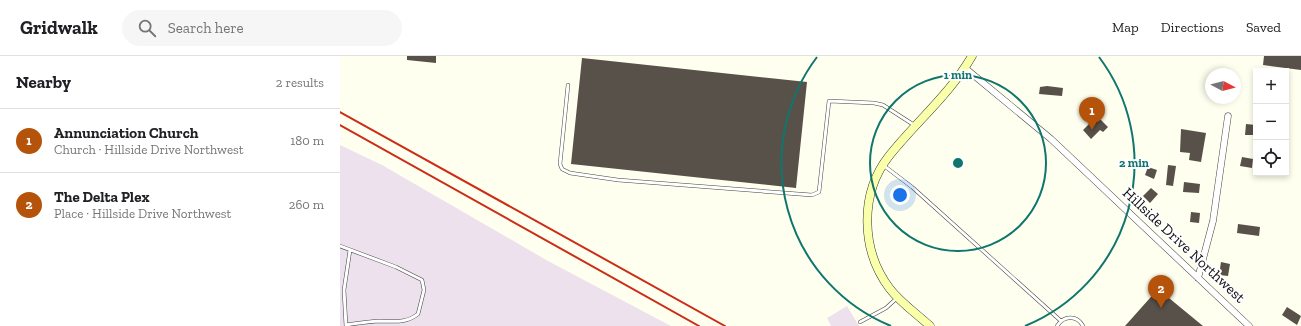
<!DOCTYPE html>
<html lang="en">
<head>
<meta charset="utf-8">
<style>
	body { margin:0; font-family:"Zilla Slab",serif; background:#f6f6f6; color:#202124 }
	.controls { position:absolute; right:12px; top:12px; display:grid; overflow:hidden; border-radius:0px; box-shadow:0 2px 6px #0003 }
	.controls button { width:36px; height:36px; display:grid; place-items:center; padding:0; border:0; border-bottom:1px solid #e0e0e0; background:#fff; color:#202124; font:20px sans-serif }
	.compass { position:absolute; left:865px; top:12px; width:36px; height:36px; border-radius:50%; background:#fff; box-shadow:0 2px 6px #0003; rotate:97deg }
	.you { position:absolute; left:560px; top:139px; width:14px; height:14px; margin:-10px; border:3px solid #fff; border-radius:50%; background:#1a73e8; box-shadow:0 0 0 6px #1a73e833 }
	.badge { display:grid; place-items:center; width:26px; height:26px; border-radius:50%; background:#b45309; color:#fff; font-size:13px; font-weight:700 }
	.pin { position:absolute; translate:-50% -33px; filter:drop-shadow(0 1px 2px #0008) }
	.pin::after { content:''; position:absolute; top:21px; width:14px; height:12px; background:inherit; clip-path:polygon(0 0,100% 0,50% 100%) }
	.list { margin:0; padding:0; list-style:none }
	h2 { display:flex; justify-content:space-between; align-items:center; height:52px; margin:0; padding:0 16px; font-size:17px }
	h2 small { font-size:13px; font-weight:400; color:#757577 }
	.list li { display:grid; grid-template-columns:26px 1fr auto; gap:12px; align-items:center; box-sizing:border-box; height:64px; padding:0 16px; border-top:1px solid #e0e0e0 }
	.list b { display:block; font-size:15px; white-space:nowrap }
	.list p { margin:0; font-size:13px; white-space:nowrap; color:#757577 }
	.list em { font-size:13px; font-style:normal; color:#757577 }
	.icon { flex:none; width:22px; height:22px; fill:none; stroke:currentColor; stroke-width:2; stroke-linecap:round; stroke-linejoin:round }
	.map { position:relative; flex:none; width:961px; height:270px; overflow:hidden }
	header { display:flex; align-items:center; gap:24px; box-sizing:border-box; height:56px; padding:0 20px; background:#fff; border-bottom:1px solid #e0e0e0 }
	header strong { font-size:19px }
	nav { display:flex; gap:22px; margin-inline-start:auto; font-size:14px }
	.search { width:280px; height:36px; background:#f6f6f6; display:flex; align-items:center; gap:10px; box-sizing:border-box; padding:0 14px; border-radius:22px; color:#757577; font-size:15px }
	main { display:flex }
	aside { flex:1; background:#fff }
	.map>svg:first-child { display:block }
	.industrial { fill:#ede1ed }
	.building { fill:#585149 }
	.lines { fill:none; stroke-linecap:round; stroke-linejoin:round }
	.service-casing { stroke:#414141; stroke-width:4 }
	.minor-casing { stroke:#414141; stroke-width:7 }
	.secondary-casing { stroke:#303030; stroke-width:9 }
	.service { stroke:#fff; stroke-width:3 }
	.minor { stroke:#fff; stroke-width:6 }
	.secondary { stroke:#faffaa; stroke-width:8 }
	.rail { stroke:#cc2d18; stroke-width:2 }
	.ring { fill:none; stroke:#0f766e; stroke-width:2 }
	.labels { text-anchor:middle; stroke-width:4; stroke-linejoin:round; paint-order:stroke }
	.street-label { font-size:15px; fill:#0e0e0e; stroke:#fff }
	.centre { fill:#0f766e; stroke:#fff; stroke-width:2 }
	.ring-label { font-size:12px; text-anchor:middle; font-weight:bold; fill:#0f766e; stroke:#fff; stroke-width:4; stroke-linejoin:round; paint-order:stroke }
</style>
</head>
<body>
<header>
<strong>Gridwalk</strong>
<div class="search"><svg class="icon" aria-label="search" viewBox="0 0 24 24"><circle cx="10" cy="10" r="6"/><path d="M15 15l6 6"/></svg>Search here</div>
<nav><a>Map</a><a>Directions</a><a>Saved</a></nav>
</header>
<main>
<aside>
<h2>Nearby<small>2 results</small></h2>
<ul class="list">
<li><span class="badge">1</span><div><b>Annunciation Church</b><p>Church · Hillside Drive Northwest</p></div><em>180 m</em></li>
<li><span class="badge">2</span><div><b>The Delta Plex</b><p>Place · Hillside Drive Northwest</p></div><em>260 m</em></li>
</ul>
</aside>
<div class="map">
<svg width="961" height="270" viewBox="0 0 961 270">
	<rect width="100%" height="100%" fill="#ffffef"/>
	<!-- industrial -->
	<path class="industrial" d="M0 89 42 109 208 205 331 270H0Z
		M507 250 519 270H491L487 262Z"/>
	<!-- building -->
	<path class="building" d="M67 0H96V7L67 4Z
		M924 0H961V14L923 9Z
		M242 2 467 26 456 132 231 108Z
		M707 30 723 32 722 40 699 38 700 31Z
		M754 57 768 71 763 76 760 74 751 83 743 74 752 65 749 62Z
		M906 68 916 69 915 79H905Z
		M841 73 866 77 861 106 849 104 850 97 840 96Z
		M902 101 913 103 912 112 900 110Z
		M828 109 836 110 833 130 826 129Z
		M808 111 817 114 814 123 805 119Z
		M844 126 860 128 859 137 843 136Z
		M811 132 818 138 810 147 803 140Z
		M851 156 860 157 859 167 850 166Z
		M898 168 920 171 919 180 897 177Z
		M881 206 890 208 888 220 879 219Z
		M818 233 863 270H785Z
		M947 251 961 260 957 269 942 259Z"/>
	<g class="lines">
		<defs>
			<path id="service" d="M228 29 220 108 222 113 230 117 278 124 472 139 479 136 489 45 534 47 543 49 574 69
				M543 109 572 131 721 265
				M0 190 56 211 82 224 84 234 78 258C65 268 54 265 38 265 27 266 17 267 6 269
				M520 266 546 252 557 242
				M6 270 4 234 10 194
				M717 270C724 259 737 259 743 270"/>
			<path id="minor" d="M625 12 711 83 909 270
				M858 222 873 165 888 60"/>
			<path id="secondary" d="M590 270C577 258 561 247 550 233 521 195 519 138 549 100 576 66 610 38 632 0"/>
		</defs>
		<!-- service casing -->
		<use href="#service" class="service-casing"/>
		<!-- minor casing -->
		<use href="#minor" class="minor-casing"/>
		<!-- secondary casing -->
		<use href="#secondary" class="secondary-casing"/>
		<!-- service -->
		<use href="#service" class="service"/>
		<!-- minor -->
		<use href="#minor" class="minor"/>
		<!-- secondary -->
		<use href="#secondary" class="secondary"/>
		<!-- rail -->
		<path class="rail" d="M0 56 385 270
			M0 69 359 270"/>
	</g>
	<!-- distance rings -->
	<g class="ring">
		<circle cx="618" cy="107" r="88"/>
		<path d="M551 270A176 176 0 0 1 477 1M759 1A176 176 0 0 1 685 270"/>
	</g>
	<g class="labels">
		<!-- street labels -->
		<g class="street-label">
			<text transform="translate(844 189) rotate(43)" y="5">Hillside Drive Northwest</text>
		</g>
	</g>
	<circle cx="618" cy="107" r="6" class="centre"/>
	<g class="ring-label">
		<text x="618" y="23">1 min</text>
		<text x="794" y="111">2 min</text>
	</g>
</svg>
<div class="controls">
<button>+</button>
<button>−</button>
<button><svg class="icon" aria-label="locate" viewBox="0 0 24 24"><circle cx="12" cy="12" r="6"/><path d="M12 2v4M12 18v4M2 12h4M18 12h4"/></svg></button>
</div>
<svg class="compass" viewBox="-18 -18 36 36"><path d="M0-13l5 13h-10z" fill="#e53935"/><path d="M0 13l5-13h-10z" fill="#757577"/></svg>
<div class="you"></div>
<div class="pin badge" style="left:752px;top:74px">1</div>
<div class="pin badge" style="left:821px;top:252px">2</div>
</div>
</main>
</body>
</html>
